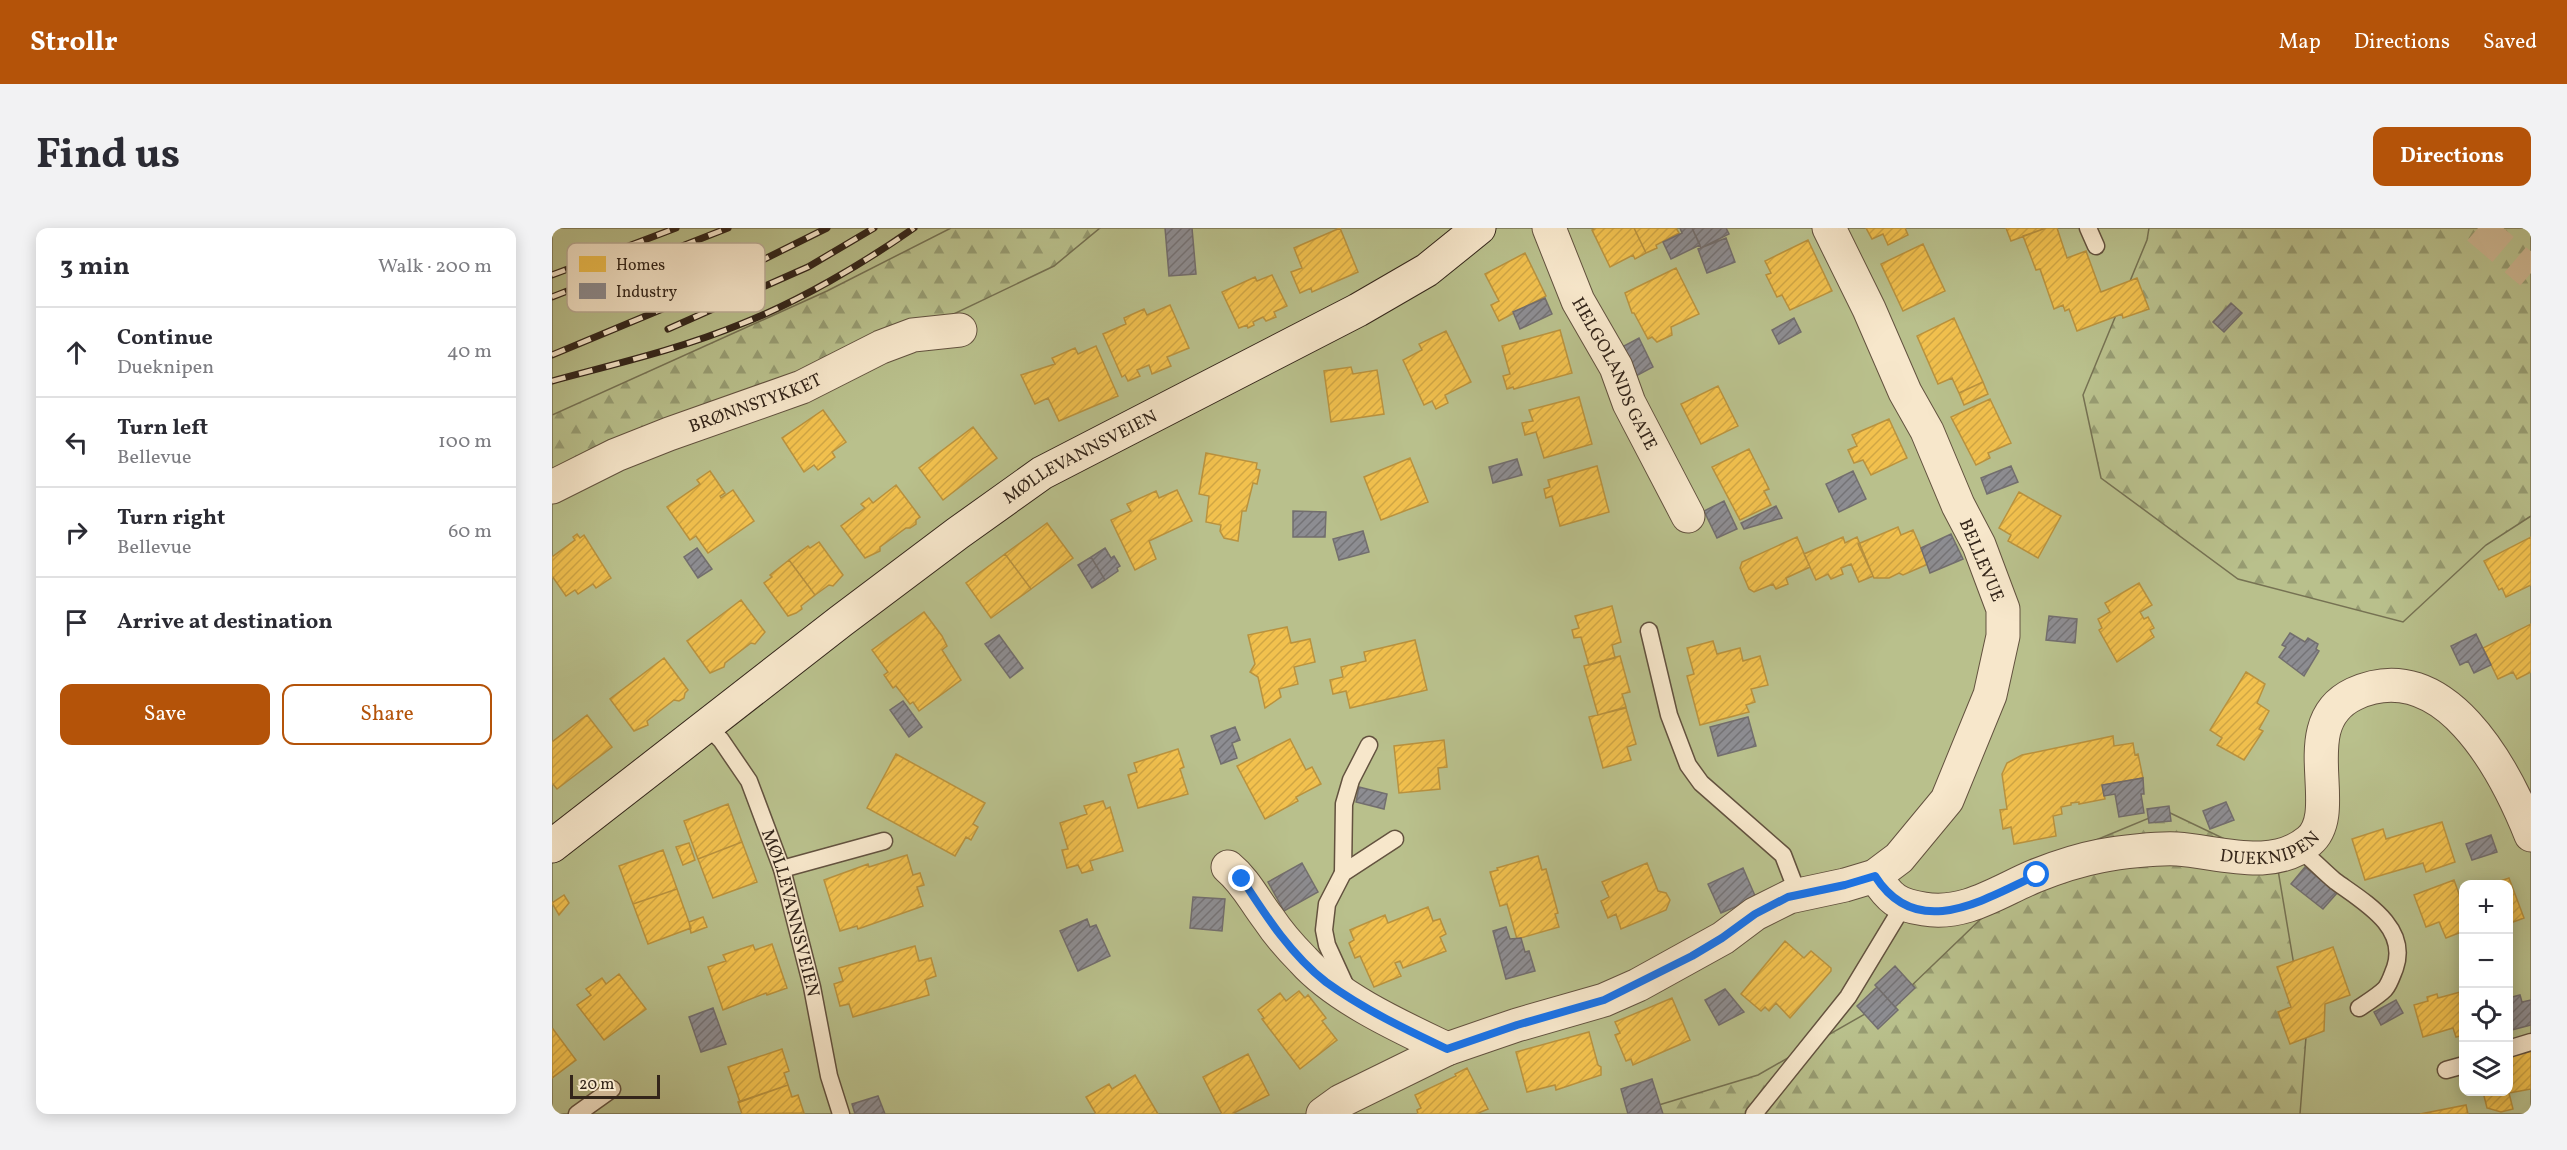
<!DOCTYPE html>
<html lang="en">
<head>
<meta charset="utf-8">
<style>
	body { margin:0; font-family:Vollkorn,serif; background:#f2f2f3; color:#2b2b33 }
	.controls { position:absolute; right:18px; bottom:18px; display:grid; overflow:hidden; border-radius:12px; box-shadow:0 3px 15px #0003 }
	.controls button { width:54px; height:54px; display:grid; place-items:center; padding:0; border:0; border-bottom:2px solid #e1e1e2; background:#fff; color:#2b2b33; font:30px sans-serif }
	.scale { position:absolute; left:18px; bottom:15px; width:90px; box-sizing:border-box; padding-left:6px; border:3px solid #33251a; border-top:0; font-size:16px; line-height:21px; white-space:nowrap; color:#33251a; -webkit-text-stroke:4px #f7e7cb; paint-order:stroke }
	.stop { position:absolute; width:18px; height:18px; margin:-14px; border:4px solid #1a73e8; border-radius:50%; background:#fff }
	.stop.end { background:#1a73e8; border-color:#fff; box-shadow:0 2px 6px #0008 }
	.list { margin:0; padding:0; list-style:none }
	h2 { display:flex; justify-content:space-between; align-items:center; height:78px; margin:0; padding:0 24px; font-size:26px }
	h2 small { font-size:20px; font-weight:400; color:#7c7c81 }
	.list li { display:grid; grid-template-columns:39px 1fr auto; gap:18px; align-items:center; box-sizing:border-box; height:90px; padding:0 24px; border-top:2px solid #e1e1e2 }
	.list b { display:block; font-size:22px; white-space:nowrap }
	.list p { margin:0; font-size:20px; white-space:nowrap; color:#7c7c81 }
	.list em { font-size:20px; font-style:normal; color:#7c7c81 }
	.actions { display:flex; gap:12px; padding:18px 24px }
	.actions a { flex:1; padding:14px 0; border:2px solid #b45309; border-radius:12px; text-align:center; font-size:21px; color:#b45309 }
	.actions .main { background:#b45309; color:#fff }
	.icon { flex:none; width:33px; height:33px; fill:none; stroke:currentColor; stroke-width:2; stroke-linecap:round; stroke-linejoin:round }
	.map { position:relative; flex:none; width:1979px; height:886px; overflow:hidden; border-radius:12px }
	header { display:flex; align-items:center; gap:36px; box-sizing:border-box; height:84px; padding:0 30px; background:#b45309; color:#fff }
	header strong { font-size:28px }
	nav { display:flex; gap:33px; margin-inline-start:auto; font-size:21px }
	.intro { display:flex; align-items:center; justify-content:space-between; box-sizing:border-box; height:144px; padding:0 36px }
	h1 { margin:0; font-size:42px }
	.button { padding:15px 27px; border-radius:12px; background:#b45309; color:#fff; font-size:21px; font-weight:700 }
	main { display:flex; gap:36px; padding:0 36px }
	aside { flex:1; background:#fff; border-radius:12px; box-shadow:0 3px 15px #0003 }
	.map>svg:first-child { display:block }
	.green { fill:#b9c08c; stroke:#767253; stroke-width:1.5; fill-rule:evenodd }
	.forest { fill:url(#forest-firs); stroke:#767253; stroke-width:1.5 }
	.homes { fill:url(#homes-hatch); stroke:#b9923e; stroke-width:1.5 }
	.industry { fill:url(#industry-hatch); stroke:#726e6e; stroke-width:1.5 }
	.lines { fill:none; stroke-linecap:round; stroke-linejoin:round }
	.trunk-tunnel { stroke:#cdb691; stroke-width:33; stroke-dasharray:33 16; stroke-linecap:butt }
	.service-casing { stroke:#63523f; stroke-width:19 }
	.minor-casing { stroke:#63523f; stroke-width:35 }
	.secondary-casing { stroke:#33251a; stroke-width:35 }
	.service { stroke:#f7e7cb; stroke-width:16 }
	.minor { stroke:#f7e7cb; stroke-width:33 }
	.secondary { stroke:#f7e7cb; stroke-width:33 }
	.rail-casing { stroke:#33251a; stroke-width:7 }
	.rail { stroke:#f7e7cb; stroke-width:4.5; stroke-dasharray:14; stroke-linecap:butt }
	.route { stroke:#1a73e8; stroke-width:8 }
	.labels { text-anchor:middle; stroke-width:6; stroke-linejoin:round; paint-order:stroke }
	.street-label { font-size:18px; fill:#33251a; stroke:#f7e7cb }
	.key { fill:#f7e7cb; stroke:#bcad96; stroke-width:1.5 }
	.key-label { font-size:16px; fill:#33251a }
</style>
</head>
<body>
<header>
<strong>Strollr</strong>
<nav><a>Map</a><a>Directions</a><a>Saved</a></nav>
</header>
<div class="intro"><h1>Find us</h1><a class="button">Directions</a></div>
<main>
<aside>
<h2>3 min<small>Walk · 200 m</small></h2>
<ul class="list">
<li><svg class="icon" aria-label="ahead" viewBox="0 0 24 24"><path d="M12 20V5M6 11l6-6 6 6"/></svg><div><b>Continue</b><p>Dueknipen</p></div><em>40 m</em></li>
<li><svg class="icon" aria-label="left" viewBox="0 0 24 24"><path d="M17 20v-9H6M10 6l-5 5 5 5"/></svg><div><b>Turn left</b><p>Bellevue</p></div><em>100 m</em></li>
<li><svg class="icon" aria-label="right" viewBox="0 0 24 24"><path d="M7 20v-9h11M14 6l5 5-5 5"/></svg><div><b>Turn right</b><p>Bellevue</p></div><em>60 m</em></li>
<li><svg class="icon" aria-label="arrive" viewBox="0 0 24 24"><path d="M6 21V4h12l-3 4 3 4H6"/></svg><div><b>Arrive at destination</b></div></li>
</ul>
<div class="actions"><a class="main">Save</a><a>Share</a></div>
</aside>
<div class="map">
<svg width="1979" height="886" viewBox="0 0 1979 886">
	<defs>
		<pattern id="forest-firs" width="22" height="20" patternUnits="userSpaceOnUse" patternTransform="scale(1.5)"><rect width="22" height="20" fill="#b9c08c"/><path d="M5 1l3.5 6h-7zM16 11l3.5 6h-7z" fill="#979c72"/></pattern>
		<pattern id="homes-hatch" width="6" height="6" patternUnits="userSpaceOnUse" patternTransform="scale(1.5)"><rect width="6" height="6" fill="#f2c14e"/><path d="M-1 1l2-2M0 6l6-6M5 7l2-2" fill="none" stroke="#d0a644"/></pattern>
		<pattern id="industry-hatch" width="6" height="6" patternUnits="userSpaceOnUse" patternTransform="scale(1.5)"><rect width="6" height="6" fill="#8d8d92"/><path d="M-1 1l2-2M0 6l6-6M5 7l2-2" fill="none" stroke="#747376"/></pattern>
	</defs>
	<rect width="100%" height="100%" fill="#f3daaf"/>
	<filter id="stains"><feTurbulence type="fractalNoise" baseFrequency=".00333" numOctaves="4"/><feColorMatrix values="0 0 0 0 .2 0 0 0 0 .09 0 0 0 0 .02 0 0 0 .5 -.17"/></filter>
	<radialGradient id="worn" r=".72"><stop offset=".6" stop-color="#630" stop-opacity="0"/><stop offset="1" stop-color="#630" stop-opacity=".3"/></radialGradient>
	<!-- green -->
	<path class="green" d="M0 0H1979V886H0ZM1912 656H1956V864H1912Z"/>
	<!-- forest -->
	<path class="forest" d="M399 0H548L502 38 341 115 0 266V187L275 63Z
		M1597 0H1979V288L1934 317 1851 394 1686 351 1549 250 1531 167 1595 12Z
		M1614 583 1725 636 1754 809 1748 886H1077L1206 847 1355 762 1486 636Z"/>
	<!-- homes -->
	<path class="homes" d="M788 0 806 44 760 64 759 60 748 65 739 44 750 40 742 20Z
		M1044 0H1082L1094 25 1083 31 1081 27 1058 39 1040 2Z
		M1082 0H1124L1127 5 1104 17 1105 20 1094 25Z
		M1314 0H1353L1356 7 1336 17 1331 6 1320 11Z
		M1454 0H1494L1459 13Z
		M1494 0H1505L1515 30 1534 23 1549 64 1585 50 1597 81 1571 90 1570 86 1525 103 1517 81 1513 83 1511 77 1502 81 1488 41 1484 42 1471 8Z
		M1256 12 1280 63 1238 82 1230 67 1225 69 1214 47 1219 45 1213 33Z
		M1371 16 1393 63 1351 83 1329 36Z
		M973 25 994 68 947 93 939 77 947 73 933 46Z
		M1124 40 1147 86 1119 99 1120 107 1105 114 1100 109 1096 111 1082 85H1080L1073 65Z
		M720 47 735 78 722 84 724 89 714 93 711 89 701 94 702 97 696 100 695 97 687 100 670 64 703 49 705 53Z
		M618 77 637 120 615 129 619 138 600 146 597 137 585 142 588 148 576 153 573 147 570 149 551 106 574 96 572 90 592 81 595 87Z
		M1402 90 1431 154 1407 165 1400 150 1386 156 1365 108Z
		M1008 102 1020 145 962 161 961 159 955 161 951 148 958 146 950 118Z
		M894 103 919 154 893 167 896 175 884 181 880 173 872 177 851 132 870 122 867 116Z
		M544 118 566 168 507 193 496 170 483 176 469 147 503 136 500 130 523 120 526 126Z
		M799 139 801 146 825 142 832 186 779 194 772 143Z
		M1431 154 1436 166 1412 177 1407 165Z
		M1166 158 1186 198 1149 216 1129 176Z
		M1027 169 1040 216 992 230 984 204 973 207 970 195 981 193 977 182Z
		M1438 171 1459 215 1436 225 1438 230 1424 237 1399 189Z
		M271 182 294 214 280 224 283 229 266 242 262 237 252 244 230 210Z
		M1337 191 1355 230 1319 247 1311 232 1302 235 1296 222 1305 218 1300 207Z
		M421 199 445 230 391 272 367 240Z
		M1197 221 1217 261 1212 263 1219 277 1188 292 1160 239Z
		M654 225 705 235 704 241 708 242 705 256 701 255 694 283H690L686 313 672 310 668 303 669 297 654 294 657 268 647 266Z
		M858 230 876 274 829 292 812 249Z
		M1045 238 1057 284 1008 298 1000 268 994 270 992 261 998 259 996 252Z
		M158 243 173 265 168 268 169 270 181 262 202 293 156 325 144 308 138 312 115 279 148 256 145 252Z
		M344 257 368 289 364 292V296L358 300H354L328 319V323L313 330 289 298 313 280 309 276 317 270 321 275Z
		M625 262 640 293 597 313 604 331 583 342 559 292 579 283 575 276 604 263 607 270Z
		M1467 264 1509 288 1486 330 1456 313 1459 307 1447 300Z
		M495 295 521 330 479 361 453 326Z
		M1346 299 1349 307 1361 302 1376 336 1351 347 1347 345 1337 350H1322L1306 316Z
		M25 306 28 310 32 307 59 350 44 360 41 356 26 366 23 362 14 368 0 348V329L23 312 21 309Z
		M1245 309 1258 339 1234 350 1236 356 1224 361 1221 356 1202 364 1197 361 1188 340 1190 334Z
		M1291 309 1293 315 1305 309 1321 348 1307 354 1299 336 1289 340 1291 346 1279 351 1276 346 1264 352 1252 326Z
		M1979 309V357L1954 369 1950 360 1947 362 1932 333Z
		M267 314 291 347 281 358 277 357 263 367 237 332 256 318 258 320Z
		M453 326 479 361 439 390 414 355Z
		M237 332 263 367 249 378 250 381 244 385 236 388 212 355 220 349 218 347Z
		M1587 355 1600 377 1588 384 1592 391 1596 389 1602 400 1598 402 1602 409 1565 434 1547 402 1550 400 1546 391 1558 384 1553 375Z
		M189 372 213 404 203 416 199 415 173 435 172 439 158 445 135 413Z
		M1060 378 1069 414 1060 417 1063 430 1037 437 1029 409 1022 410 1020 402 1027 400 1023 388Z
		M372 384 390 408 395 418 390 422 409 452 367 483 361 474 358 476 344 458 341 460 332 447 336 444 320 422Z
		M1979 396V444L1965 451 1961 444 1946 451 1931 420Z
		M735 399 739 415 758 411 763 434 742 439 746 456 727 461 729 469 713 480 706 449 698 444 703 436 696 407Z
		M863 412 875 462 798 480 794 463 781 466 778 452 791 449 789 439 814 433 812 424Z
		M1161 413 1165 426 1188 420 1191 433 1208 428 1216 457 1199 461 1203 474 1194 477 1197 484 1148 497 1135 448 1142 446 1135 420Z
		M1068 428 1078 464 1070 466 1074 479 1046 487 1032 438Z
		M112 430 136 462 133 465 132 470 127 473 122 472 95 493 96 497 82 503 58 471Z
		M1694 444 1713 456 1705 475 1717 483 1707 501 1711 503 1692 532 1665 517 1670 510 1658 502Z
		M1074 480 1084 516 1075 519 1079 532 1051 540 1037 489Z
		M35 487 60 519 5 561 0 555V514Z
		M1561 508 1562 518 1581 515 1583 527 1586 526 1591 550 1550 557 1553 571 1527 576V574L1519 575V577L1509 579 1510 586 1501 588 1504 608 1462 616 1459 599 1451 601 1448 582 1455 581 1450 546 1455 535 1470 527Z
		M738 511 754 542 760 539 769 556 744 569 746 573 713 591 685 538Z
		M892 512 895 539 886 540 888 561 847 565 842 518Z
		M626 521 632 539 628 541 636 566 586 580 576 547 585 544 582 535Z
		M344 526 433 575 421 596 426 599 419 612 414 609 403 628 315 580Z
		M551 573 554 581 558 579 571 623 538 633 541 642 530 645 526 637 515 640 510 622 516 621 508 595 535 586 532 578Z
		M176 576 190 614 146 631 132 593Z
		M1890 594 1903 634 1874 644 1871 635 1813 652 1800 611 1831 601 1834 611Z
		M190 614 205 654 161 670 146 631Z
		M137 615 143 632 131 637 124 619Z
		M111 622 125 661 81 676 67 638Z
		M355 627 361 647 368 645 372 657 365 659 371 678 306 701 305 698 288 703 272 652 316 636 317 639Z
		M986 628 990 642 994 641 1006 685 1003 686 1007 699 965 711 955 676 948 678 938 644 946 642 945 640Z
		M1095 635 1106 663 1114 665 1118 672 1114 682 1069 701 1064 686 1056 690 1049 673 1057 669 1050 654Z
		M1957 650 1972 690 1956 696V656H1940Z
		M1902 652 1907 666 1912 664V703L1894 710 1887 694 1874 699 1862 667Z
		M125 661 139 700 96 716 81 676Z
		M12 667 17 675 7 687 0 675Z
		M876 679 881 693 888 691 894 706 888 709 894 723 851 740 848 733 843 735 849 748 822 759 808 728 803 730 797 715 802 712 798 702 833 687 836 695Z
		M151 689 155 699 139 705 137 694Z
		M1233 713 1252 730 1259 723 1279 740V743L1238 790 1224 775 1217 783 1213 779 1209 783 1189 766Z
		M220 716 235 760 215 767 214 765 171 782 156 739 174 733 171 727 201 717 203 722Z
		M363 718 367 733 379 730 384 748 373 752 377 767 301 789 297 776 288 778 282 756 291 753 287 740Z
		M1781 719 1798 767 1773 776 1772 803 1738 816 1726 784 1739 779 1725 739Z
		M67 746 94 781 52 812 25 777 39 767 34 761 50 750 54 756Z
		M747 763 753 770 756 767 774 790 770 793 785 812 748 841 710 791 712 790 706 782 728 765 734 773Z
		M1912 763V807L1904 809 1901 800 1871 809 1862 777 1876 773 1875 769 1885 766 1886 770Z
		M1120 770 1138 812 1081 837 1079 831 1074 833 1063 807 1068 805 1063 794Z
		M1 801 24 832 0 850V802Z
		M1037 804 1046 837 1049 839V847L1004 862 1003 857 975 864 964 824Z
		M230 821 237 843 232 845 236 857 188 874 176 839Z
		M1979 823V861L1957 865 1961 881 1949 884 1935 880 1931 864H1956V829Z
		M696 826 717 867 680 886H670L651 849Z
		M915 840 936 881 924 886H866L865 882 869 880 863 867 904 848 903 846Z
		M583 847 606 886H544L534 869 557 856 560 861Z
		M236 857 240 869 246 867 252 885 190 886 186 874Z
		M1914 877 1916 886H1868Z"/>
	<!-- industry -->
	<path class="industry" d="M613 0H640L644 46 617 48Z
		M1128 0H1140L1148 17 1119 31 1111 14 1130 5Z
		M1140 0H1174L1177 6 1149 20Z
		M1174 10 1183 34 1155 45 1146 21Z
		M993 70 1000 86 968 101 961 84Z
		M1679 75 1690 85 1672 104 1661 94Z
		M1242 90 1249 104 1227 116 1220 102Z
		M1087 110 1101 139 1084 148 1070 119Z
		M965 231 970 247 941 255 937 239Z
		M1459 238 1466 254 1435 266 1429 250Z
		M1301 243 1314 271 1287 284 1274 256Z
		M1172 273 1185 301 1165 310 1152 283Z
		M1224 278 1230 290 1192 301 1189 295Z
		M741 283 774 284 773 309H741Z
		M811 303 817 324 787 332 781 311Z
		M1399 306 1411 331 1378 345 1369 320Z
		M145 320 160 341 146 350 132 329Z
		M553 320 559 330 562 328 568 338 565 340 566 343 553 352 539 329Z
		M539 329 553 352 540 360 526 337Z
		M1497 388 1525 391 1523 415 1494 412Z
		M1738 405 1753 414 1756 410 1766 416 1764 421 1767 423 1752 448 1727 429 1734 419 1730 417Z
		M1924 406 1939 437 1922 445 1916 433 1908 437 1899 418Z
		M447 407 471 440 458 450 433 416Z
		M351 473 370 499 357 509 338 482Z
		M1196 489 1204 518 1166 528 1158 499Z
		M683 499 688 512 680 515 685 530 669 536 659 508Z
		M1591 550 1592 566H1589L1592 585 1567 589 1563 566 1552 568 1550 557Z
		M807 559 835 566 832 581 804 574Z
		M1674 574 1682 592 1658 601 1651 583Z
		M1617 578 1619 593 1597 595 1595 581Z
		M1939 607 1945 624 1920 632 1914 616Z
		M750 635 766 664 732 683 716 654Z
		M1753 639 1785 665 1771 681 1739 656Z
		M1191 640 1204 670 1169 685 1156 656Z
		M641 669 673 671 670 703 638 700Z
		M535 691 538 699 544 697 558 728 526 743 508 703Z
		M954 699 958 711 969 710 973 724 977 723 983 743 954 751 941 703Z
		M1343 738 1363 760 1343 779 1323 757Z
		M1325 759 1346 782 1326 801 1305 778Z
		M1173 761 1192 784 1167 797 1153 772Z
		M1968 767 1970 774 1979 772V797L1956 803V770Z
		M1844 772 1851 785 1829 797 1822 784Z
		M161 780 174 816 149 824 137 789Z
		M1100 851 1111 886H1076L1069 861Z
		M326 868 333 886H303L300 876Z"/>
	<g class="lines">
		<!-- trunk-tunnel -->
		<path class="trunk-tunnel" d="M1926 0 1979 45"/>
		<defs>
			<g id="service">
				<path d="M1536 0 1544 18"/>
				<path d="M1097 403 1117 487 1136 537 1149 555 1231 627 1246 666"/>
				<path id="s1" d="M155 498 169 512 197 553 230 641 260 759 277 848 289 886"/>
				<path d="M1745 619C1759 630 1770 642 1783 653 1812 674 1857 699 1843 740 1840 747 1838 755 1833 761 1826 768 1816 774 1807 780"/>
				<path d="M230 641 332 613"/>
				<path d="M791 645 792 576 799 552 817 517"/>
				<path d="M796 763 775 717 772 702 775 676 791 645 843 611"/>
				<path d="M1956 821 1979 814"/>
				<path d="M1894 842 1912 837"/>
				<path d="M25 886 60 861"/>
				<path d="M1202 886 1296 769 1351 678"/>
			</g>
			<g id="minor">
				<path id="s2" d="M997 0 1026 73 1064 139 1077 175 1136 288"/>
				<path id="s3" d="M0 259 64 227 117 206 250 159 329 119 361 107 408 102"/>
				<path d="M676 639C694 654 702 672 716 690 726 705 738 719 751 732 785 770 849 799 895 821"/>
				<path id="s4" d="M1323 648C1338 671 1345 677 1372 681 1413 688 1447 663 1483 648 1503 640 1527 632 1548 628 1568 624 1606 620 1625 621 1668 624 1720 644 1757 613 1793 583 1739 496 1802 466 1892 424 1953 542 1979 607"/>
				<path d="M771 886 789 873 895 821 965 797 1052 772 1086 757 1171 710 1203 686 1237 669 1293 657 1323 648 1347 630 1395 572 1438 467 1451 408V381L1427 317 1406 277 1375 203 1353 164 1317 81 1277 0"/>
			</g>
			<g id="secondary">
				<path id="s5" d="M0 618 289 393 406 305 490 245 806 82 875 42 927 0"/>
			</g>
		</defs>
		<!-- service casing -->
		<use href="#service" class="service-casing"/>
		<!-- minor casing -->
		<use href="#minor" class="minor-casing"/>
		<!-- secondary casing -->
		<use href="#secondary" class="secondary-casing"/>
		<!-- service -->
		<use href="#service" class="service"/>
		<!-- minor -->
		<use href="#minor" class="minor"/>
		<!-- secondary -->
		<use href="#secondary" class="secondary"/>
		<defs>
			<path id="rail" d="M0 47 124 0
				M0 69 176 0
				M116 101 256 39 322 0
				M0 127 120 77 275 0
				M0 153C63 136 128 121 189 96 246 74 312 35 362 0"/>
		</defs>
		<!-- rail casing -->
		<use href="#rail" class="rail-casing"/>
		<!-- rail -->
		<use href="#rail" class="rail"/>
	</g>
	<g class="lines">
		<!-- route -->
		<path class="route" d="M690 651C714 688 739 727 774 754 811 781 855 802 895 821L965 797 1052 772 1140 728 1170 710 1203 686 1236 669 1293 657 1323 648C1365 714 1431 672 1485 647"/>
	</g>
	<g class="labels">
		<!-- street labels -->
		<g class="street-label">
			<text dy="6" stroke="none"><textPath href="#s2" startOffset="160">HELGOLANDS GATE</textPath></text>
			<text dy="6" stroke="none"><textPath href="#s3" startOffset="220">BRØNNSTYKKET</textPath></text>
			<text dy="6" stroke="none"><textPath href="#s5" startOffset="657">MØLLEVANNSVEIEN</textPath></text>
			<text transform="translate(1430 332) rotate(67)" y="6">BELLEVUE</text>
			<text dy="6" stroke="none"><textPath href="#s4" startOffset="420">DUEKNIPEN</textPath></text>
			<text dy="6" stroke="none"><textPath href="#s1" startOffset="208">MØLLEVANNSVEIEN</textPath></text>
		</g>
	</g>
	<!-- legend -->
	<rect x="15" y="15" width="198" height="69" rx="9" class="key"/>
	<rect x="27" y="28" width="27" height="16" fill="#f2c14e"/>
	<rect x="27" y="55" width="27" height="16" fill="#8d8d92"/>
	<g class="key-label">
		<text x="64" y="42">Homes</text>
		<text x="64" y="69">Industry</text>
	</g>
	<rect width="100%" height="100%" filter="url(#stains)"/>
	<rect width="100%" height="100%" fill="url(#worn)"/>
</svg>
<div class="controls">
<button>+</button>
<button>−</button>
<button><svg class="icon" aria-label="locate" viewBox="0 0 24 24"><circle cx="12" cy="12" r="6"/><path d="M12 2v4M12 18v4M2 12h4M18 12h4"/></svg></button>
<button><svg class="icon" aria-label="layers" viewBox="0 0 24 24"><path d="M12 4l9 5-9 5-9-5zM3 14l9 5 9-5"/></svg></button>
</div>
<div class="scale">20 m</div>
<div class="stop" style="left:1485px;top:647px"></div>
<div class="stop end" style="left:690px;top:651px"></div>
</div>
</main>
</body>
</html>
